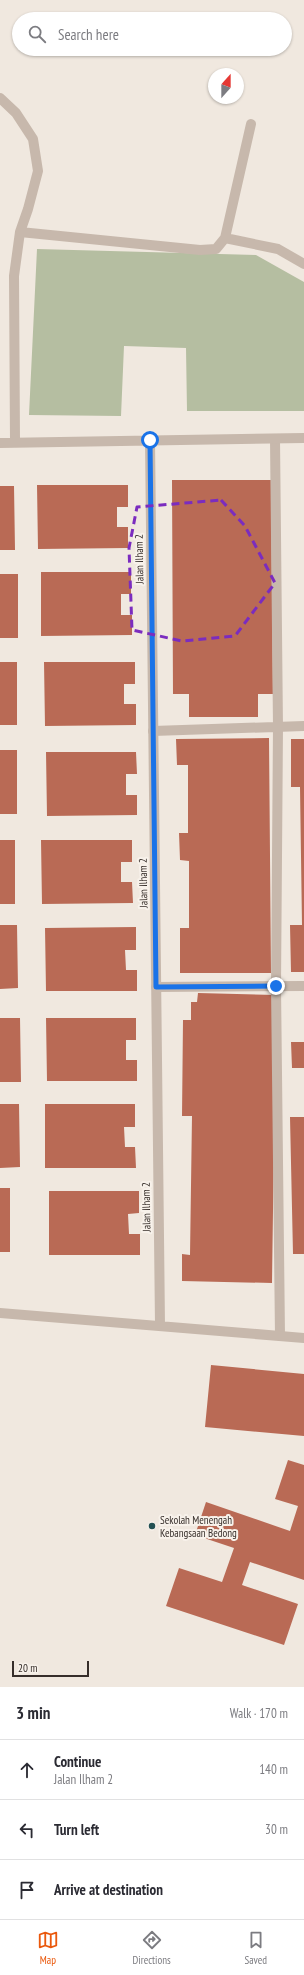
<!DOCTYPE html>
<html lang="en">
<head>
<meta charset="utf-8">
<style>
	body { margin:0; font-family:"PT Sans Narrow",sans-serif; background:#f2f2f3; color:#2b2b33 }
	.compass { position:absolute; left:208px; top:68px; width:36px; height:36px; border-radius:50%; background:#fff; box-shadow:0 1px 3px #0004; rotate:21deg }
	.scale { position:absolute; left:12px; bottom:10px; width:77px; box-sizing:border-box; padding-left:4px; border:2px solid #362e2a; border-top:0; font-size:11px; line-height:14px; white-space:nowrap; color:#362e2a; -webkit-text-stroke:3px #f8f2eb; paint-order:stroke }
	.stop { position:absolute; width:12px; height:12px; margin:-9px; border:3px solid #1a73e8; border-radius:50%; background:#fff }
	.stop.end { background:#1a73e8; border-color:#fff; box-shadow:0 1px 4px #0008 }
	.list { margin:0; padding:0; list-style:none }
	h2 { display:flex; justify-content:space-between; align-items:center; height:52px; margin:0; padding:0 16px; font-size:17px }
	h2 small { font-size:13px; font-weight:400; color:#7c7c81 }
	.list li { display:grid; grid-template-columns:26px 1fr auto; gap:12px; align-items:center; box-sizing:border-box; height:60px; padding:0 16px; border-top:1px solid #e1e1e2 }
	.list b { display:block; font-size:15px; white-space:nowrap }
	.list p { margin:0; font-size:13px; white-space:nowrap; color:#7c7c81 }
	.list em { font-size:13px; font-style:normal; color:#7c7c81 }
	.icon { flex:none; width:22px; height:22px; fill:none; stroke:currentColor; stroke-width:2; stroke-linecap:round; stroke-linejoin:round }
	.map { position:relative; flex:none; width:304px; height:1687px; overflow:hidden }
	.search { position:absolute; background:#fff; box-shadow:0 1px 3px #0004; left:12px; right:12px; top:12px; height:44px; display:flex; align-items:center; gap:10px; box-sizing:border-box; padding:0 14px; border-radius:22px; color:#7c7c81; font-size:15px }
	.sheet { height:232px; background:#fff }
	nav { display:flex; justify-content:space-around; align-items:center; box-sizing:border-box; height:56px; border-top:1px solid #e1e1e2; background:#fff; font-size:11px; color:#7c7c81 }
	nav a { display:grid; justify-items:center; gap:2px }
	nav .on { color:#ea580c }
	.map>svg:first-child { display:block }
	.green { fill:#b5bea1 }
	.building { fill:#b96a55 }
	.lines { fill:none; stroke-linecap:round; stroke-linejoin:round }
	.service { stroke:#c7b8ac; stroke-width:10 }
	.minor { stroke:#c7b8ac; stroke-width:10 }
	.route { stroke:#1a73e8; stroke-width:5 }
	.marked { fill:none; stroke:#7b2cbf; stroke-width:3; stroke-dasharray:8 5; stroke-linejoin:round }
	.poi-dot { fill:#245153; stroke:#f8f2eb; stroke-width:1.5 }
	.labels { text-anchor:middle; stroke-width:4; stroke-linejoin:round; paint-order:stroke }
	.street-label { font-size:11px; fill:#362e2a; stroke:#f8f2eb }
	.poi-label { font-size:11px; fill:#362e2a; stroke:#f8f2eb; text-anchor:start }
</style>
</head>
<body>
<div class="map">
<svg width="304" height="1687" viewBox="0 0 304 1687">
	<rect width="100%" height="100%" fill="#f0e8df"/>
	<!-- green -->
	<path class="green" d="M37 249 256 255 304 282V411H187L186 348 124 346 121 416 29 415Z"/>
	<!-- building -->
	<path class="building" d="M172 480H271L273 694H258V717H189V694H173Z
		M37 485H128V507H117V527H128V548L38 549Z
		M0 486H14L15 550H0Z
		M41 572H131V594H121V615H132V635L41 636Z
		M0 574H18V638H0Z
		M0 662H17V725H0Z
		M44 662H135V684H124V704H136V725L45 726Z
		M269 738 271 973H180V928H189V861L180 860 179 833H188V765H177L176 739Z
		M291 739H304V972H291L290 925H302L300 787H291Z
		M0 750H17V814H0Z
		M46 752H136L137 774H126V795H137V815L47 816Z
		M0 840H15V904H0Z
		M41 840H132V862H121V882H132L133 903 42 904Z
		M0 925H17L18 988 0 989Z
		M136 927V950H125L126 970H137V991H46L45 928Z
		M198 993 276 995 272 1283 182 1281V1254L190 1255 192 1116H182L183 1020H191V1002H197Z
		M0 1018H20L21 1082H0Z
		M46 1018H136V1040H126V1060H137V1081H47Z
		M291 1042H304V1068H292Z
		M0 1104H19L20 1167 0 1168Z
		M45 1104H135V1127H124L125 1147H135L136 1168H45Z
		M290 1117H304V1254H293Z
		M0 1188H10V1252H0Z
		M49 1191H139V1213L128 1214 129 1234H140V1255H49Z
		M211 1365 304 1374V1436L205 1427Z
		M288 1460 304 1465V1580L250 1562 242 1585 298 1604 284 1645 166 1606 179 1568 222 1582 234 1548 195 1535 206 1502 290 1531 298 1506 275 1499Z"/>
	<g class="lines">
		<!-- service -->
		<path class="service" d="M275 439 278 727 276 986 280 1336
			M153 731 304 726
			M156 987 304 986"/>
		<!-- minor -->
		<path class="minor" d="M0 98 16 113 33 139 38 171 28 209 20 232 14 276 15 442
			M20 232 200 250 216 249 225 238 251 124
			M225 238 278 249 304 264
			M150 440 160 1325
			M0 443 304 438
			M0 1313 304 1338"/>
	</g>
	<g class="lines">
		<!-- route -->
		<path class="route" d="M150 440 156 987 276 986"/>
	</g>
	<!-- marked area -->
	<path class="marked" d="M221 500 245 526 275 583 235 636 182 641 132 630 129 548 137 507Z"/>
	<!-- markers -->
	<circle class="poi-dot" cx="152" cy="1526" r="4"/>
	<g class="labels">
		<!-- street labels -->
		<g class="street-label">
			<text transform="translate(139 559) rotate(-91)" y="4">Jalan Ilham 2</text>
			<text transform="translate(143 883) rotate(-91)" y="4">Jalan Ilham 2</text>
			<text transform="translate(146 1207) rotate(-91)" y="4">Jalan Ilham 2</text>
		</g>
		<!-- poi labels -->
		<g class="poi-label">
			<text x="160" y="1524">Sekolah Menengah<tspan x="160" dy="13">Kebangsaan Bedong</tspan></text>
		</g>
	</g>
</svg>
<svg class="compass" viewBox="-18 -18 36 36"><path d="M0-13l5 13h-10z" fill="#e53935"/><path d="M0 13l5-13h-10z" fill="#7c7c81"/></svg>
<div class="scale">20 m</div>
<div class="stop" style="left:150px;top:440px"></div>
<div class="stop end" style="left:276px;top:986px"></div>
<div class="search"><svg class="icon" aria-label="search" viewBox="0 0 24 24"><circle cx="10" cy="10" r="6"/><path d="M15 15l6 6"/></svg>Search here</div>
</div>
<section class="sheet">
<h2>3 min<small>Walk · 170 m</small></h2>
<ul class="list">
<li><svg class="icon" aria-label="ahead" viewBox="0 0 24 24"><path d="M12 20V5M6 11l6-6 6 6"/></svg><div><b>Continue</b><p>Jalan Ilham 2</p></div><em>140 m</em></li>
<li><svg class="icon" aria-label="left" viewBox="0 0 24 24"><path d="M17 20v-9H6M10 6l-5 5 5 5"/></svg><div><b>Turn left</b></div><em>30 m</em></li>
<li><svg class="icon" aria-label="arrive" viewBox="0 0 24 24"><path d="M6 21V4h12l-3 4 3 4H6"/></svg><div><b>Arrive at destination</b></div></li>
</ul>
</section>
<nav>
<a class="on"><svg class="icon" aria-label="map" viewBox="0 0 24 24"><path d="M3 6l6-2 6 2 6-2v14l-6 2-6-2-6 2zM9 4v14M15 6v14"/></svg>Map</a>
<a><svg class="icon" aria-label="directions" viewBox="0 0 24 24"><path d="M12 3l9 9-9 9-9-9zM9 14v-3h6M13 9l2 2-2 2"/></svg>Directions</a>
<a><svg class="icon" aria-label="saved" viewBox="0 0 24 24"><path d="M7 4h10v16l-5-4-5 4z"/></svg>Saved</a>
</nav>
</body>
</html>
